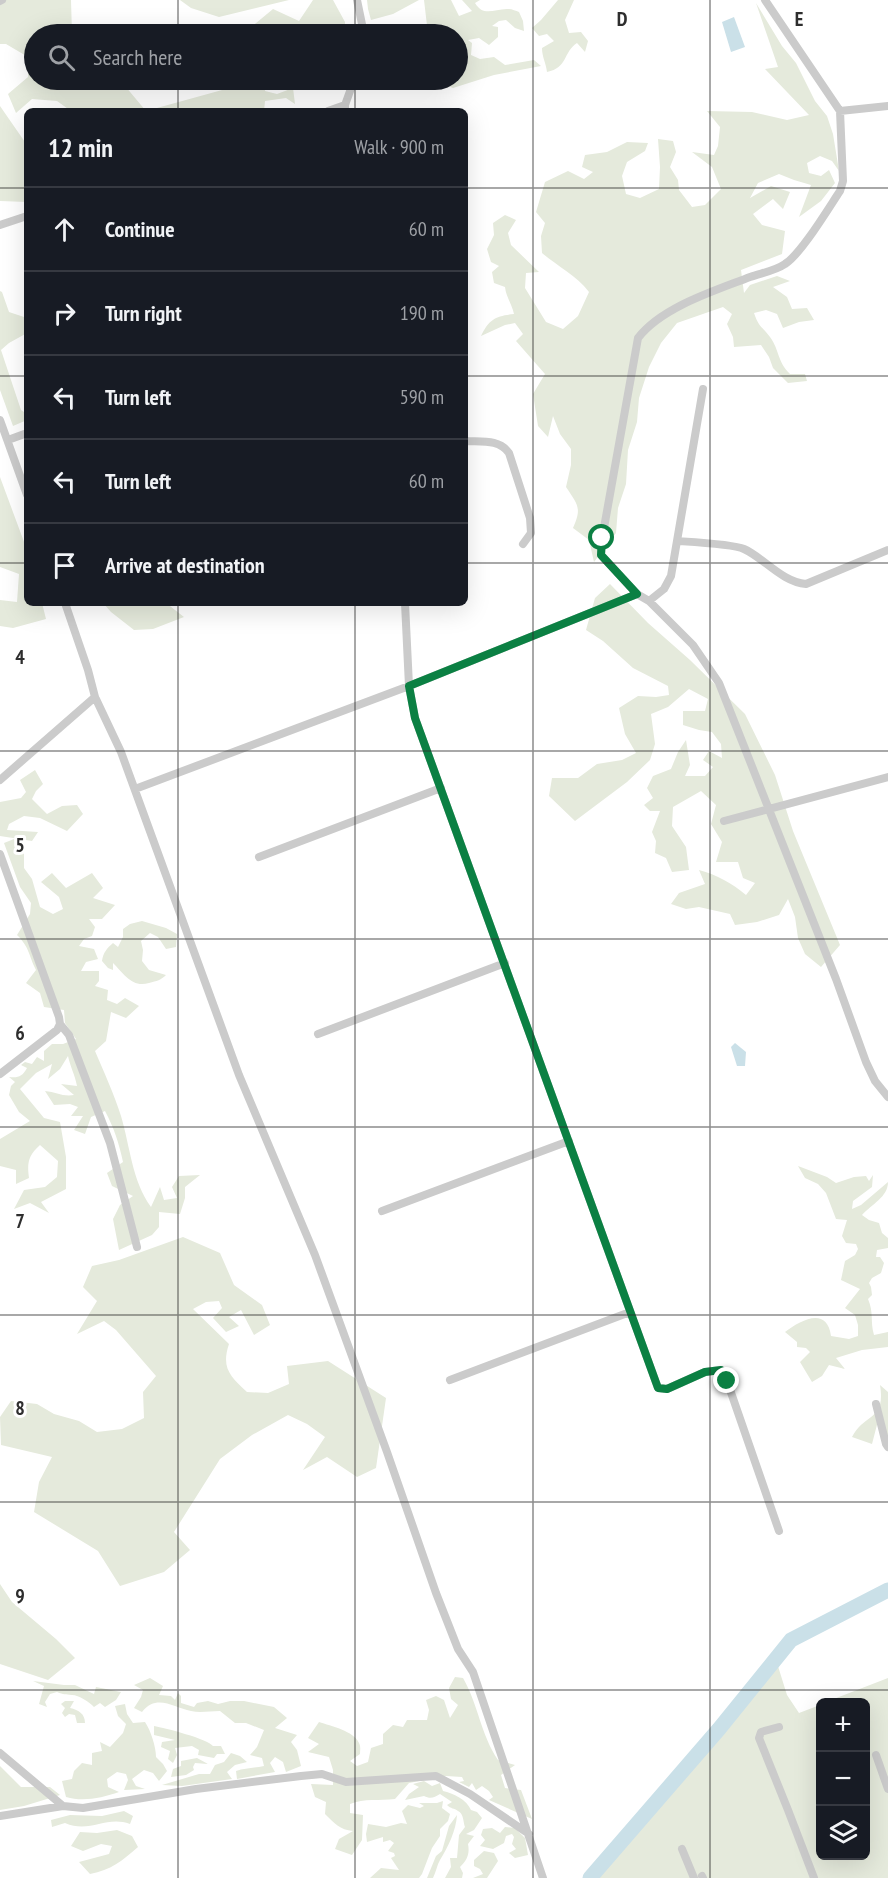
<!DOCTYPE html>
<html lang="en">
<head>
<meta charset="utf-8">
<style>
	body { margin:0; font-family:"PT Sans Narrow",sans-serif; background:#20242c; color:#f1f3f6 }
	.controls { position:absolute; right:18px; bottom:18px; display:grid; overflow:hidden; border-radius:9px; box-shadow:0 6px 24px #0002 }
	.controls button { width:54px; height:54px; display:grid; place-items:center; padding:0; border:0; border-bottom:2px solid #363941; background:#171b24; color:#f1f3f6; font:30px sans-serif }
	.stop { position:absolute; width:18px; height:18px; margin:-14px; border:4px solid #0b8043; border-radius:50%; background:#fff }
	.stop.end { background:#0b8043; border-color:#fff; box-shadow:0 2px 6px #0008 }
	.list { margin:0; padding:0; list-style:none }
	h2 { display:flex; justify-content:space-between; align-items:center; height:78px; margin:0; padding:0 24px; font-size:26px }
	h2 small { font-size:20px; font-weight:400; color:#9ea1a6 }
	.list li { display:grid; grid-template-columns:39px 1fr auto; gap:18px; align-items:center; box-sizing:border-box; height:84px; padding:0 24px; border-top:2px solid #363941 }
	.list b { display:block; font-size:22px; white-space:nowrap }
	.list em { font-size:20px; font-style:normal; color:#9ea1a6 }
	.icon { flex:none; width:33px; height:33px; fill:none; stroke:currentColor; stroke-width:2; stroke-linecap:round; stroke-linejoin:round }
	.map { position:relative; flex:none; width:888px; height:1878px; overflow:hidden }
	.search { position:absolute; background:#171b24; box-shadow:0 6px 24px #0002; left:24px; top:24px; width:444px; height:66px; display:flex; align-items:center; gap:15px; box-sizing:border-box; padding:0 21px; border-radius:33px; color:#9ea1a6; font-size:22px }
	.panel { position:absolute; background:#171b24; box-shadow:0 6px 24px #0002; left:24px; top:108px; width:444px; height:498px; border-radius:9px }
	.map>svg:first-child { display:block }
	.green { fill:#e5eadc }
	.water { fill:#cae0e8 }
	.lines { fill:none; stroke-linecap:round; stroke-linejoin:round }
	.river { stroke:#cae0e8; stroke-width:15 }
	.minor { stroke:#cbcbcb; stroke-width:8 }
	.route { stroke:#0b8043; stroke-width:8 }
	.grid { fill:none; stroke:#2e2e2e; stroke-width:1.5; stroke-opacity:0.55 }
	.grid-label { font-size:20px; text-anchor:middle; font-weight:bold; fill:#2e2e2e; stroke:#fff; stroke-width:6; stroke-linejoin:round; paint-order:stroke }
</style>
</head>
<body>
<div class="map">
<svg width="888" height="1878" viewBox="0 0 888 1878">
	<rect width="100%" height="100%" fill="#fff"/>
	<!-- green -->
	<path class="green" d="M0 0H71L72 34H34V80H120L146 111 233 87V80H266L265 91 277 94 293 88 295 104 286 98 265 101 264 111H71L57 101 32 99 16 113 8 94 28 77V57L6 44H0Z
		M180 0H289L219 17 191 8Z
		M313 0H333L345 22V34H243L273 9 299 21Z
		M367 0H419L393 14 371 20 368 9Z
		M424 0H451L459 16 472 11 462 0H480L475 3C484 18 495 8 509 9 512 9 516 11 519 12L523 21 524 31 515 28 506 20 499 21 492 26 498 27V37L489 45 479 38 468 40 472 43 471 55 480 59 494 57 505 65 534 60 541 66 494 75 453 88 433 80H458V34H428Z
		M558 0H574L565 20 569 33 581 32 588 41 585 52 577 43C563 52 568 68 547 72 546 63 542 57 542 48L554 41 547 34 539 36 532 28 541 20Z
		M756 3 782 46 796 63 815 101 827 116 833 134 839 171 832 161 820 156 807 163 809 173 821 176 829 170 835 183 821 201 799 217 811 185 794 180 779 174 758 183 750 198 771 186 790 192 783 209 773 199 753 214 762 225 785 231 782 254 741 270 744 293 750 285 777 276 790 281 773 287 787 297 792 309 807 308 814 320 799 322 783 328 777 314 766 310 754 313C759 328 762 326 770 337 780 351 777 361 790 374H805L807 381 788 383 773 368 769 357 761 345 734 347 733 337 727 324 732 314 723 307 677 323 661 343 649 367 639 398 637 422 628 450 626 484 618 508 616 533 594 562 589 540 573 528C582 508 578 505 566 487L571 465V449L560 434 553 416 548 437 538 426 533 394 545 374 516 341 523 334 515 323 505 325 481 336C489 319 496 316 514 314 512 304 506 297 505 287L494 283 492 272 499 266 491 262 487 249 494 235 493 223 505 215 516 220 508 233 511 245 539 272 526 273 525 288 546 322 563 329 578 316 589 292C576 275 557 266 542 253L541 236 545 223 536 212 545 182 568 171 584 179 593 172 582 167 585 155 607 152 627 142 648 143 645 151 627 162 622 176 626 194 640 198 659 189 660 167 658 139 673 141 676 152 670 167 678 180 679 190 692 207 705 205 721 189 712 167 692 152 714 155 718 146 720 127 707 111 752 112 787 120 809 115 765 69 778 67Z
		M0 106 27 145V202L0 201Z
		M0 291 2 292 9 312 27 318V333L9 343 1 350 21 410 27 414V420L13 426 0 390Z
		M0 477 27 550V603H42L46 619 13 628 0 626V600L17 602 19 574 0 567Z
		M610 584 648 623 690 660 745 714 775 775 793 831 840 945 821 967 805 954 798 938 795 917 788 899 779 915 757 922 735 925 730 914 699 907 686 909 671 904 679 893 705 884 699 870C717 875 732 883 746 895L755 883 743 878 738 862H716L722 842 711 824 716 805 701 791 673 807 672 826 686 847 689 870 672 872 666 858 655 853 656 841 652 832 660 811H650L644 805 653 798 647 788 653 776 671 769 678 752 686 740 690 765 685 776H705L713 767 703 760 709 751 722 758 721 744 712 732 699 730 683 725V711H705L708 699 689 689 668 707 651 714 655 744 650 760 627 782 575 821 549 796 552 778H578L597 764 622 760 636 753 625 734 619 708 638 696 656 697 669 695 668 686 633 668 603 641 586 630 595 598Z
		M103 603H166L184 617 153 629 134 630 111 612Z
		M35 770 43 784 36 791 32 799 47 814 62 806 77 805 83 814 67 831 40 818 24 816 9 824 7 830 38 832 32 841 0 836V802L21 798 26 792 20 780Z
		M14 839 24 853V868L32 879 40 907 53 914 63 909 59 897 41 882 52 873 66 888 92 873 103 888 93 898 115 905 102 919H89L95 927 92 936 84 939 79 946 94 949 98 959 86 962 81 971H99V981L95 986 108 990 107 1000 117 1004 125 998 139 1006 126 1018 111 1012 106 1041 95 1051C104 1072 114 1094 121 1116 130 1146 132 1181 151 1207L160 1187 164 1200 177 1198 172 1187 179 1176 200 1175 185 1187V1198L180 1214 159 1212V1227L152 1235 119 1250 113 1219 120 1205 133 1196 112 1186 107 1173 123 1162C119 1143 114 1128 105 1111L91 1117 85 1134 74 1130 83 1116H71L78 1107 70 1104 54 1105 45 1091C56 1092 63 1097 74 1095L61 1084 77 1086C75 1075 70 1066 68 1056L60 1069 48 1079 52 1064 36 1073 20 1089 44 1118 60 1122 66 1157V1189L41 1202 49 1213 30 1203 14 1209 24 1190 45 1187 57 1177 58 1161 40 1145C28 1156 27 1163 29 1178L16 1184V1170L0 1166V1139L30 1121 19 1112 9 1095 11 1086 15 1082 9 1077C18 1078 22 1077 27 1068L21 1065 25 1062 32 1064 37 1057 44 1061V1051L52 1044H63L76 1039 65 1023 64 1010 44 1007 40 993 26 983 36 970C28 954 30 948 17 935L30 914 31 903 20 887 4 843Z
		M142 921 166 928 177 934 176 947 166 949 158 937 150 933 141 941 143 950 142 961 149 970 166 975C161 980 157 981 149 983 132 988 124 974 113 963V970L108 968 102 961C103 953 107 948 113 943L118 947 123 937V929L130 924Z
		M798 1166 827 1177 836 1183 854 1177 866 1176 869 1181 873 1175 872 1187 853 1201 852 1209 861 1205 888 1182C888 1197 872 1204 862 1215L869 1220 879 1223 882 1233 888 1238V1248L877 1250 876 1257H880L884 1263 881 1273 872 1278 869 1283 871 1287 872 1295 868 1299C874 1313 870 1321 874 1335L888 1332V1347L862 1350 836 1358 845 1369 829 1365 822 1376 812 1382 800 1362 810 1352 806 1348 797 1347V1342L785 1332C801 1320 827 1306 831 1336L849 1339 858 1336V1325L855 1315 845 1308 860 1289 841 1280 845 1261 855 1255 858 1249 856 1244 846 1243 842 1236 847 1220 836 1219 826 1193 818 1184 805 1178Z
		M183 1237 220 1253 234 1285 262 1305 270 1325 254 1335 241 1310 229 1317 239 1326 226 1332 213 1318 222 1308 219 1301 206 1302 193 1309 229 1344C221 1368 230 1376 247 1392L268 1393 289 1384 287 1366 328 1361 386 1398 376 1468 357 1477 327 1457 303 1470 325 1437 307 1424 288 1415 252 1435 220 1459 174 1532 190 1550 164 1572 120 1586 98 1551 34 1512 39 1482 52 1457 1 1445 0 1417 11 1401 37 1404 54 1414 79 1421 97 1432 122 1429 144 1418 143 1392 156 1376 116 1330 104 1321 77 1334 97 1301 83 1287 92 1266 119 1260Z
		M880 1385 888 1392V1442L879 1417 872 1444 852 1437C864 1413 886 1421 880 1385Z
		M0 1584 12 1602 56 1639 75 1658 48 1680 0 1664Z
		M777 1663 787 1695 799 1713 820 1705V1856H866V1702H826L888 1678V1878H595Z
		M455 1677 463 1678C478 1704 481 1735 498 1760L515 1765 501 1775 505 1788 521 1790 532 1819 489 1800 493 1797 489 1791 482 1786 476 1790 472 1783 469 1787 459 1782 464 1781 462 1777 446 1776 409 1783 395 1799C380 1801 364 1798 350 1804V1813L363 1815 362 1840 352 1855 335 1849 339 1839 353 1831C340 1830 334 1823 325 1814L326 1802 315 1797 311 1784 333 1785V1770L329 1757 308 1752 319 1744 308 1738 319 1722C331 1726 354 1731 359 1743 361 1747 360 1750 360 1754L350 1761 357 1766 368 1762 371 1748 383 1744V1734L393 1725 403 1727 407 1720H427L429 1710 426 1700 436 1696 444 1700 450 1718 458 1705 451 1699 449 1688Z
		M150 1678 163 1686 159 1695 171 1696 175 1700 178 1693 181 1696V1703L194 1707 197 1703 208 1701 218 1704 230 1701H244L274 1707 287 1718 275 1728 297 1735 291 1742 297 1750 301 1766 286 1772 283 1762 275 1757 270 1763 275 1772 237 1779 236 1771C245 1768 254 1768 264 1766L262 1758 250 1755 257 1747 264 1730 246 1723H235L220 1711C210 1711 200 1713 191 1711 174 1708 157 1693 142 1712L134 1708 141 1697 143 1690 134 1685Z
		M33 1681 64 1685H75L94 1694 96 1687 121 1692 116 1700 105 1707 100 1703 94 1707C89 1702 79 1695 72 1695 65 1694 64 1695 57 1692L50 1694 45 1702 47 1707 39 1704 44 1686Z
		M65 1701H74L70 1708C79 1710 85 1714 85 1723H77L75 1715 69 1714 65 1717 62 1713 65 1708 61 1704Z
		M125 1704 127 1714 133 1723 145 1722C151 1731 156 1747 156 1757L163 1764 167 1771 159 1781 153 1773 144 1770 132 1779 136 1786 145 1789 124 1790 128 1780 126 1774 117 1772 107 1779 108 1787 119 1792C102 1798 83 1802 66 1797L62 1781 72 1779 74 1771 82 1763 92 1765V1753L102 1751 100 1742 110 1747 123 1733 126 1724 118 1716 115 1706Z
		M154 1726C165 1728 208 1739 213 1746H221L225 1754H217L214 1758 198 1755 199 1750 192 1746 175 1748 177 1755 173 1763 168 1759 170 1751 161 1747 162 1742 175 1740 154 1735Z
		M231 1753 240 1756 247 1762 235 1765 227 1772 232 1779 182 1786 162 1785 199 1774H210L215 1765 224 1762Z
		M197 1758 208 1764 195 1763 193 1767 194 1770 186 1775 171 1777 173 1769 181 1766V1761Z
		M0 1766 21 1787H50L60 1795 24 1806 0 1810Z
		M424 1781 432 1786 440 1783 443 1791C453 1793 467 1800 471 1810L477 1812 482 1818 474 1830 466 1834 474 1836 468 1844C470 1854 467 1860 460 1867L463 1873 462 1878H445L451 1867 450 1858H457L459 1835 465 1827C463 1822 464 1814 458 1811 454 1808 451 1809 447 1805L452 1802 440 1794C434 1798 430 1799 424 1796L405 1800 409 1794 419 1787 413 1784Z
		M443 1801 442 1808 450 1814 448 1821 440 1829V1836L432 1848 422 1874 419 1878H370L381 1868 399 1870 391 1858 395 1856 394 1853 388 1851 394 1843 390 1840 383 1842V1837L367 1842 366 1834 368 1824 386 1827 401 1823 407 1824 402 1811 408 1805 420 1808 424 1806 419 1803H437Z
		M124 1811 133 1816 130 1824C106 1815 90 1834 65 1823L52 1827 51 1820 70 1815 102 1816Z
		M457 1815C456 1831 448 1847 440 1860 437 1865 436 1872 433 1878H427L436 1856 442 1851 449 1826Z
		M505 1827 515 1828 525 1838 528 1855 515 1858 509 1853 516 1849 512 1844 514 1837 512 1834 506 1836 504 1843 493 1849 480 1846 485 1840 481 1835 483 1829 492 1828 500 1833Z
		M117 1830 132 1836 138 1847C122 1861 111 1870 90 1874L79 1862 109 1854 112 1846 101 1844 83 1851 71 1846 80 1832 97 1833Z
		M484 1851 494 1853 498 1861 487 1878H473L483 1874 480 1869 474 1866V1860Z"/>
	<!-- water -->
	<path class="water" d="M734 17 745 47 731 52 722 22Z
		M735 1043 746 1052 745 1066H737L731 1047Z"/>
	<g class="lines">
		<!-- river -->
		<path class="river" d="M590 1878 719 1729 791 1640 888 1590"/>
		<!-- minor -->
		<path class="minor" d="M357 0 364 34
			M765 0 840 111 843 181 840 191C828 209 801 254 785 264 775 271 761 273 750 277 714 291 662 307 638 338L602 539 601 555 637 594 649 601 693 645 719 683 836 979 866 1062 875 1081 888 1097
			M0 1 2 0
			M328 111 345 105
			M345 111V105L354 80
			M840 111 888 106
			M0 225 27 216
			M0 420 27 495
			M8 440 27 433
			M465 441C482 442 499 439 509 453L530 518 531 533 523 544
			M677 541C692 542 733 544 744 549 764 558 782 582 806 584L888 550
			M649 601 664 589 671 576 703 389
			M65 603 88 670 95 697 121 752 239 1075 315 1255 387 1452 436 1593 458 1649 473 1672 543 1878
			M405 603 409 686 415 718 658 1388 667 1389 705 1372 721 1370 727 1381 779 1531
			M0 780 95 697
			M135 789 409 686 637 594
			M724 821 888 777
			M0 854 59 1017 60 1024 57 1030 0 1074
			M259 857 441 788
			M60 1024 69 1035 110 1143 137 1247
			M318 1034 505 963
			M382 1211 569 1141
			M450 1380 630 1312
			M876 1404 886 1444 888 1447
			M779 1727 761 1732 759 1738 788 1810 814 1878
			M0 1753 63 1806
			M876 1755 888 1789
			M0 1816 63 1806 83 1808 196 1789 301 1776 322 1774 346 1782 436 1776 470 1794 529 1834
			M682 1849 694 1878
			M702 1876 703 1878"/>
	</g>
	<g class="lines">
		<!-- route -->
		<path class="route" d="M602 538 601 555 637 594 409 686 415 718 423 740 658 1388 667 1389 705 1372 721 1370 727 1381"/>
	</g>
	<!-- grid -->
	<path class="grid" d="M178 0V34M355 0V34M533 0V1878M710 0V1878M178 80V111M355 80V111M0 188H27M465 188H888M0 376H27M465 376H888M0 563H27M465 563H888M178 603V1878M355 603V1878M0 751H888M0 939H888M0 1127H888M0 1315H888M0 1502H888M0 1690H888"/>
	<g class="grid-label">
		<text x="622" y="26">D</text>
		<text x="799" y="26">E</text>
		<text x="20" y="664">4</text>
		<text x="20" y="852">5</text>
		<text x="20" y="1040">6</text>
		<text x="20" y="1228">7</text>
		<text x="20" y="1415">8</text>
		<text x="20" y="1603">9</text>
	</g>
</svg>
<div class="controls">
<button>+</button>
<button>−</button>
<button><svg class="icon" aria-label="layers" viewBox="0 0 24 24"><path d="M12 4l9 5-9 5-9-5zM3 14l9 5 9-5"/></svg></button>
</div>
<div class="stop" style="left:602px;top:538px"></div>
<div class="stop end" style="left:727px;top:1381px"></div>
<div class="search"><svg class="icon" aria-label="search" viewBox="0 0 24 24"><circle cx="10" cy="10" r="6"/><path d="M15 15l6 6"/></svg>Search here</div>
<section class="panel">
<h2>12 min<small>Walk · 900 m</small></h2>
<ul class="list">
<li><svg class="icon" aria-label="ahead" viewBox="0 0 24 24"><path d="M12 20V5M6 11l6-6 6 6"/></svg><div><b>Continue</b></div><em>60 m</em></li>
<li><svg class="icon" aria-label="right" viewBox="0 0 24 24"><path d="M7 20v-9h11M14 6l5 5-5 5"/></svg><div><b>Turn right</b></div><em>190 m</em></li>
<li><svg class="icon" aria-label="left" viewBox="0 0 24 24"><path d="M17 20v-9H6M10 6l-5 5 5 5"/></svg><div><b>Turn left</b></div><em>590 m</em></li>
<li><svg class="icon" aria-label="left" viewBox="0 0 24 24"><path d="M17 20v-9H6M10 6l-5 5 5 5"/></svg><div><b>Turn left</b></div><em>60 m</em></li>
<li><svg class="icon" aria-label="arrive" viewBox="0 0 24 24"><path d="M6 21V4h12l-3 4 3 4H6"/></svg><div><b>Arrive at destination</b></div></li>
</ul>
</section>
</div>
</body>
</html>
